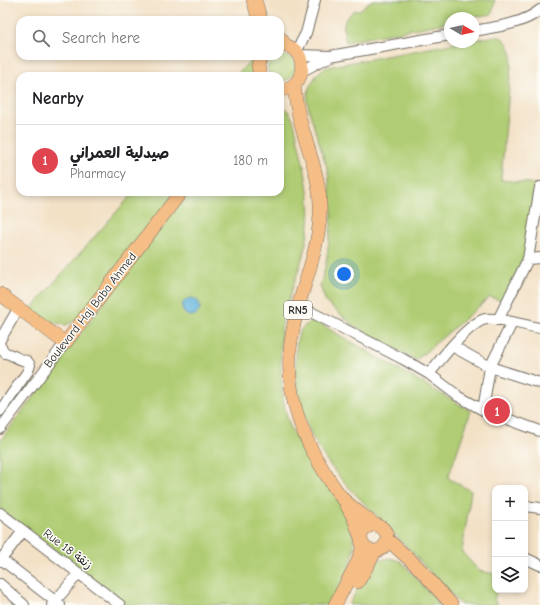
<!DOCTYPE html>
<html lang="en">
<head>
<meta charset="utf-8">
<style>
	body { margin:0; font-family:"Comic Neue","Playpen Sans Arabic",sans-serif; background:#f2f2f2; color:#202124 }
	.controls { position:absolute; right:12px; bottom:12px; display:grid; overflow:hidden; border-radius:8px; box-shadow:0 2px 6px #0003 }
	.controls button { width:36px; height:36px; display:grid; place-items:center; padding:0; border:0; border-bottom:1px solid #e0e0e0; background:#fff; color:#202124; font:20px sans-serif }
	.compass { position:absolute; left:444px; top:12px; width:36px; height:36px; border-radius:50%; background:#fff; box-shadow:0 2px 6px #0003; rotate:99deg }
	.you { position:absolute; left:344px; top:274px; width:14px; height:14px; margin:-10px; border:3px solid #fff; border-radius:50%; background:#1a73e8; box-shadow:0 0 0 6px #1a73e833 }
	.badge { display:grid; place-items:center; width:26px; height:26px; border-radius:50%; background:#111827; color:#fff; font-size:13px; font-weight:700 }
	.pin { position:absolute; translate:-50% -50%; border:2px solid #fff; box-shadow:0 1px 4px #0006 }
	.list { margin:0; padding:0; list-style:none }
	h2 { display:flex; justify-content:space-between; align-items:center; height:52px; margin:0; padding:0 16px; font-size:17px }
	h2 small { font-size:13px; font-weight:400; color:#757577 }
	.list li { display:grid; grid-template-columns:26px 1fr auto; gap:12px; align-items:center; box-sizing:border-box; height:72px; padding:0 16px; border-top:1px solid #e0e0e0 }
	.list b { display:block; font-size:15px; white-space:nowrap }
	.list p { margin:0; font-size:13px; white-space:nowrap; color:#757577 }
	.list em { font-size:13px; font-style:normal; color:#757577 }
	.icon { flex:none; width:22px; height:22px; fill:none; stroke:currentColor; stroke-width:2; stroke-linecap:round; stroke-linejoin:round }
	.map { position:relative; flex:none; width:540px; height:605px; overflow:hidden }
	.search { position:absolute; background:#fff; box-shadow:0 2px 6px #0003; left:16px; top:16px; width:268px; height:44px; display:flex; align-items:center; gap:10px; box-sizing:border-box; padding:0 14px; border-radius:12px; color:#757577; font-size:15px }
	.panel { position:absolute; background:#fff; box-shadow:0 2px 6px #0003; left:16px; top:72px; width:268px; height:124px; border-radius:12px }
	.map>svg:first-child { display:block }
	.green { fill:#b0cd74; stroke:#6e7c50 }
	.water { fill:#5db1d9; stroke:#446e82 }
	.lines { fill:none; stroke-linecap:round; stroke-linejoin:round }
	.minor-casing { stroke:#716b61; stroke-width:12 }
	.major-casing { stroke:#716b61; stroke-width:14 }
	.highway-casing { stroke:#716b61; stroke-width:16 }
	.minor { stroke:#fff; stroke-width:10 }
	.major { stroke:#f6be87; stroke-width:13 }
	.highway { stroke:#f6be87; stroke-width:15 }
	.labels { text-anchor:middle; stroke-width:3; stroke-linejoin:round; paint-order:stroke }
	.shield { fill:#fdfcf7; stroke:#6a6a68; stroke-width:1 }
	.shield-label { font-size:11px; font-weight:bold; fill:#2b2b2b }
	.street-label { font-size:12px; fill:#2b2b2b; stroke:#fdfcf7 }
</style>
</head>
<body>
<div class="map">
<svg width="540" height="605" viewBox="0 0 540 605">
	<rect width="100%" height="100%" fill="#fdfcf7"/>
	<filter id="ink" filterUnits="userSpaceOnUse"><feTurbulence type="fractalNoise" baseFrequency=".025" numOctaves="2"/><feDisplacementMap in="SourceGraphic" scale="8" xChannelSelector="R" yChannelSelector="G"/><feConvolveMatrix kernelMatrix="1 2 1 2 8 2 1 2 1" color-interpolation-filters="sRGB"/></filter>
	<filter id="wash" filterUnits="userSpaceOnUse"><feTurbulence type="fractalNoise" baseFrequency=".012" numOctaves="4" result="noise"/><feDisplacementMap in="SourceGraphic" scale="16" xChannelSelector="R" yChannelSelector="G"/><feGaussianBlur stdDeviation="0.9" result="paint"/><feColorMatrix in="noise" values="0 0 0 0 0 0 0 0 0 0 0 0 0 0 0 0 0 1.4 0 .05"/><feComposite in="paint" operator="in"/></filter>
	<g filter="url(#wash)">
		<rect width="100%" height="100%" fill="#f3e1c6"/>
		<!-- green -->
		<path class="green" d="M372 0H495L492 14 469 18H450V22L346 42C342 27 342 19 355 10L358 11Z
			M495 36C506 37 508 44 512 55L501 180 537 184 531 255 523 284 508 303 490 297 416 360 354 326 326 302 320 286 326 264 332 216 328 171 309 110 307 99 309 88 317 74 323 69 332 66 462 42H474V40Z
			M280 54C300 55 301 78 281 82L280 76H270C266 68 267 63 273 57L280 56Z
			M254 56H258L253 76H236Z
			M280 105C294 111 295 128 298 141 305 171 313 202 308 233 304 258 294 282 287 306 285 314 281 324 281 332 281 362 279 391 288 420 301 463 365 511 352 559 348 574 337 590 329 605H127L0 509V441L187 192H280Z
			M134 192H177L79 319 66 325 40 319 30 310Z
			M315 321 471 411 448 478 471 491 462 552 479 571 495 574V590H497L494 600 498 605H461C436 578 410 550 384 523 364 502 341 482 325 458 304 428 294 390 296 354 297 337 297 326 315 321Z
			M390 558 402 562 440 605H349L367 570 376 561Z"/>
		<!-- water -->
		<path class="water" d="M182 307a9 9 0 1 1 18 0a9 9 0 1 1-18 0Z"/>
	</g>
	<g filter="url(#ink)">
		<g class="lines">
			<defs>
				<path id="minor" d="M474 31C496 27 523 24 540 10
					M296 52 306 33 315 0
					M299 55 330 56 450 35
					M302 71 329 57
					M528 259 540 187
					M299 306 403 359 429 374 458 396 483 410 540 431
					M498 320 528 259 540 258
					M0 340 18 309
					M0 346 5 353C13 354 18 360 27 361L30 365 28 371 0 411
					M452 346 490 367 540 383
					M429 374C440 360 469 322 486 319 499 317 526 326 540 328
					M483 410 490 367 512 323
					M0 429 65 343
					M525 506 540 508
					M0 513 120 605
					M525 558 540 565
					M1 559 60 605
					M0 561 23 531
					M0 584 24 605
					M52 605 79 573"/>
				<path id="major" d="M280 45C309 45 309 89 280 90
					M260 76 258 65 261 56
					M294 85C295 94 296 103 298 112 306 147 322 178 320 215 318 255 300 291 293 329 282 382 297 429 325 473 331 482 337 493 344 500 354 509 365 517 375 525
					M0 294 65 343 181 192
					M346 504 354 519 361 538
					M361 538a13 13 0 1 1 26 0a13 13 0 1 1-26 0Z
					M387 539 418 567 452 605
					M358 582 375 552
					M335 605 358 561 363 546"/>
				<path id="highway" d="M254 0 260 20
					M280 39 284 45
					M260 58V56"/>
			</defs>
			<!-- minor casing -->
			<use href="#minor" class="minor-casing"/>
			<!-- major casing -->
			<use href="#major" class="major-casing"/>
			<!-- highway casing -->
			<use href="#highway" class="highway-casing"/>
			<!-- minor -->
			<use href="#minor" class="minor"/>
			<!-- major -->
			<use href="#major" class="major"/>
			<!-- highway -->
			<use href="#highway" class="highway"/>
		</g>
	</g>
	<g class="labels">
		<!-- shield labels -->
		<rect class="shield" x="284" y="301" width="28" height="18" rx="3"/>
		<g class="shield-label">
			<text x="298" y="314">RN5</text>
		</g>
		<!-- street labels -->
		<g class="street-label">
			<text transform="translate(90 310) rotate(-52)" y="4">Boulevard Haj Baba Ahmed</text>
			<text transform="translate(68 549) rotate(37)" y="4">Rue 18 زنقة</text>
		</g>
	</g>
</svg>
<div class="controls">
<button>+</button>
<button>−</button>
<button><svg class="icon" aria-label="layers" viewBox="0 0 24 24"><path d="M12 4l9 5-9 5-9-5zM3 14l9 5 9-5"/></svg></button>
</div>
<svg class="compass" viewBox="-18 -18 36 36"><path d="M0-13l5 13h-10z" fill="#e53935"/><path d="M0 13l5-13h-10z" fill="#757577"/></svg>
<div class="you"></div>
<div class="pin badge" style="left:497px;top:411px;background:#e0444e">1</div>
<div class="search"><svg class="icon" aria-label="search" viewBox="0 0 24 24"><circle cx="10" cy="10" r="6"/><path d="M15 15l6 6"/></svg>Search here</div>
<section class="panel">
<h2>Nearby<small></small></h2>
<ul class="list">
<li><span class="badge" style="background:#e0444e">1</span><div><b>صيدلية العمراني</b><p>Pharmacy</p></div><em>180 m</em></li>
</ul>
</section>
</div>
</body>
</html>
